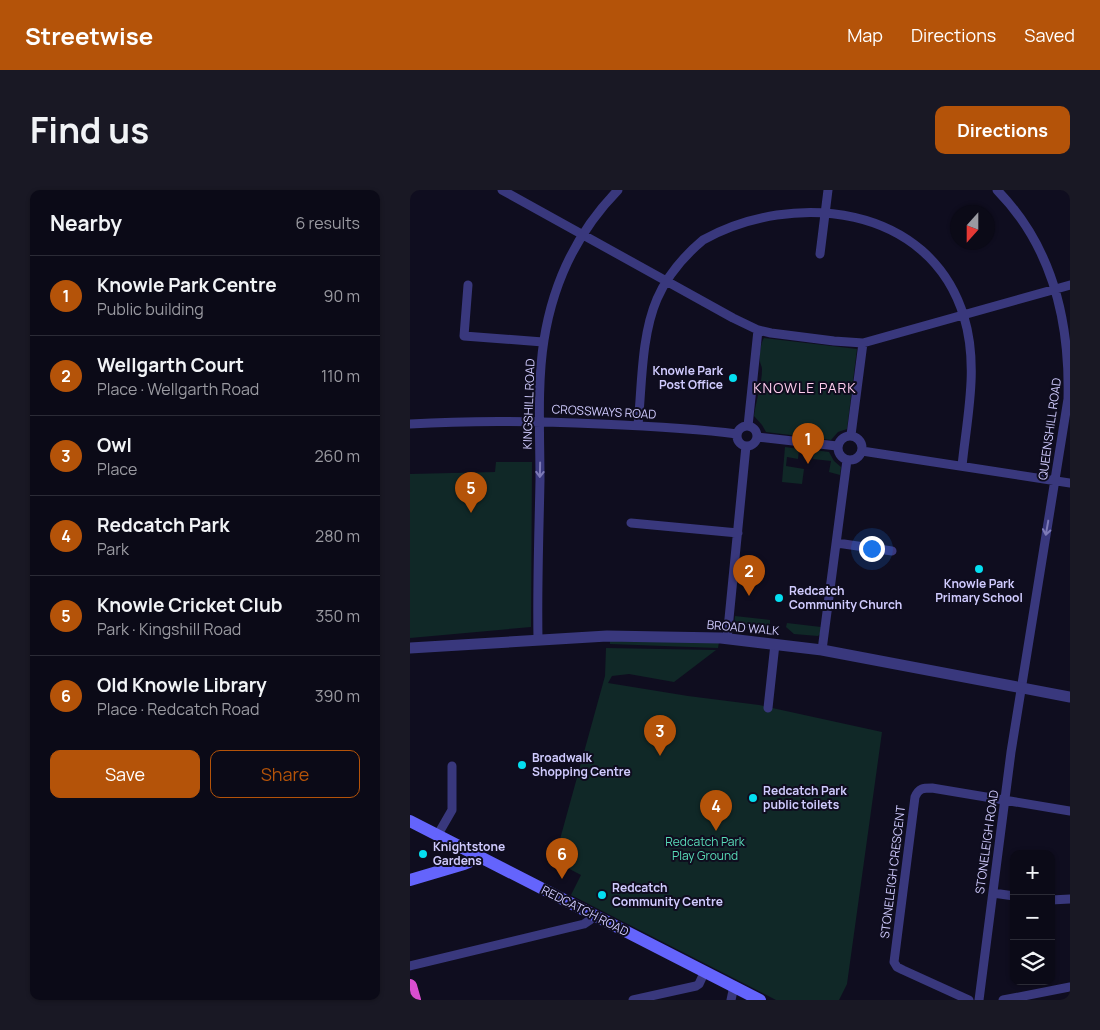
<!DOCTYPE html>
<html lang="en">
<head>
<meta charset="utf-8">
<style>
	body { margin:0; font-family:Manrope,sans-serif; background:#191824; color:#f1f3f6 }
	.controls { position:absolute; right:15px; bottom:15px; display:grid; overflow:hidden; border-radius:10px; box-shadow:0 1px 4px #0004 }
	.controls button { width:45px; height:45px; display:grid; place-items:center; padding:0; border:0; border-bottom:1px solid #2b2b36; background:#0b0a17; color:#f1f3f6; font:25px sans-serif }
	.compass { position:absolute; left:540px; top:15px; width:45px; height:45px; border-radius:50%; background:#0b0a17; box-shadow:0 1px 4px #0004; rotate:201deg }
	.you { position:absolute; left:461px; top:358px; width:18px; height:18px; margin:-12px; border:4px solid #fff; border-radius:50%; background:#1a73e8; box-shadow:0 0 0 8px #1a73e833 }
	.badge { display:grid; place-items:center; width:32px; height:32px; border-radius:50%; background:#b45309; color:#fff; font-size:16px; font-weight:700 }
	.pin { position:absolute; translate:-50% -41px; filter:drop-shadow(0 1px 2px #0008) }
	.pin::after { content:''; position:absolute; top:26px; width:18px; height:15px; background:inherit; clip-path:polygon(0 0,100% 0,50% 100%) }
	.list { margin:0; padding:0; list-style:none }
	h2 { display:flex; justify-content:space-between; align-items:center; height:65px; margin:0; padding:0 20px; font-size:21px }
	h2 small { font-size:16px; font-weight:400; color:#9a9aa1 }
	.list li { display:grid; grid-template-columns:32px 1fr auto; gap:15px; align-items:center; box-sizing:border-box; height:80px; padding:0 20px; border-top:1px solid #2b2b36 }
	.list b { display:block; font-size:19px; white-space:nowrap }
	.list p { margin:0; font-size:16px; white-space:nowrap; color:#9a9aa1 }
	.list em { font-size:16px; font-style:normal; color:#9a9aa1 }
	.actions { display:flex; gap:10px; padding:15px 20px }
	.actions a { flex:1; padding:11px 0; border:1px solid #b45309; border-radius:10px; text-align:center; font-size:18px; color:#b45309 }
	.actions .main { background:#b45309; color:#fff }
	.icon { flex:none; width:28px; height:28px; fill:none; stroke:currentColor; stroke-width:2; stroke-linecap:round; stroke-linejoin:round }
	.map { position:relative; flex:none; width:660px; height:810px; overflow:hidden; border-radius:10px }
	header { display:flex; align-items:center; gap:30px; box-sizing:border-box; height:70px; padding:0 25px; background:#b45309; color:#fff }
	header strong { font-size:24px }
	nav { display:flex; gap:28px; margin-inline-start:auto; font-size:18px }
	.intro { display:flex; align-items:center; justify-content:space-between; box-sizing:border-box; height:120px; padding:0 30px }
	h1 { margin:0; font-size:35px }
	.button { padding:12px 22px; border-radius:10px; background:#b45309; color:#fff; font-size:18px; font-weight:700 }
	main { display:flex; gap:30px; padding:0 30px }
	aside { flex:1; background:#0b0a17; border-radius:10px; box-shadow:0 1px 4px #0004 }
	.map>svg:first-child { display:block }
	.green { fill:#102827 }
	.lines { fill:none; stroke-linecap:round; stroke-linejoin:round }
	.minor { stroke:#39387d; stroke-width:9 }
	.tertiary { stroke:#39387d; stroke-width:11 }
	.secondary { stroke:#6464fc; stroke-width:12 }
	.trunk { stroke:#da4ed0; stroke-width:14 }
	.oneway { stroke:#7d7ab7 }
	.poi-dot { fill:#04dff1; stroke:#0f0d1f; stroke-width:2 }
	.labels { text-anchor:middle; stroke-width:4; stroke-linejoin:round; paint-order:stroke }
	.poi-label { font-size:12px; font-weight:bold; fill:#d0cbfe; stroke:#0f0d1f; text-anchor:start }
	.street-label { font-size:12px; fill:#d0cbfe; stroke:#0f0d1f }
	.park-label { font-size:12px; fill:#59dcb8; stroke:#0f0d1f }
	.neighbourhood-label { font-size:14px; letter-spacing:1px; fill:#fecded; stroke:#0f0d1f }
</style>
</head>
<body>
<header>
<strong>Streetwise</strong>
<nav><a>Map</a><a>Directions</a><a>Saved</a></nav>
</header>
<div class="intro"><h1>Find us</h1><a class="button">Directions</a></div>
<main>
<aside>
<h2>Nearby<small>6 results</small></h2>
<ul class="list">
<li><span class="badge">1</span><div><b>Knowle Park Centre</b><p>Public building</p></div><em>90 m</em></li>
<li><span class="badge">2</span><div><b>Wellgarth Court</b><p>Place · Wellgarth Road</p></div><em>110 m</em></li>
<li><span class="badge">3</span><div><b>Owl</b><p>Place</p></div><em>260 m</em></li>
<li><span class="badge">4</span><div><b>Redcatch Park</b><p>Park</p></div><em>280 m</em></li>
<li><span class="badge">5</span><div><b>Knowle Cricket Club</b><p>Park · Kingshill Road</p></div><em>350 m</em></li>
<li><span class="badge">6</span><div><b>Old Knowle Library</b><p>Place · Redcatch Road</p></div><em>390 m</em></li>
</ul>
<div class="actions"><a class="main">Save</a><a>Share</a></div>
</aside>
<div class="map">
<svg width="660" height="810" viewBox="0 0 660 810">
	<rect width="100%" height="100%" fill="#0f0d1f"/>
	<!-- green -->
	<path class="green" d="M354 148 447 159 437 239 428 242 421 250 356 242 352 235 344 226C346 210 352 195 352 179 352 176 350 174 350 171 349 165 351 152 354 148Z
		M375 257 389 259 388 269 377 267 376 276 394 279 392 294 372 292Z
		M404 260 419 262 424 271 431 277 430 285 419 282 421 271 403 269Z
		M86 272H122L121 437 0 448V284L85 282Z
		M325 426 360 430V437L352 440 324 436Z
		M377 433 411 437 410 444 408 446 384 444 376 437Z
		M200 449 309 452 308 458 200 454Z
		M196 458 306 460 264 492 219 484 202 486 198 493 278 506 349 515 472 542 437 794 429 810H366L161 705 171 685 144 671 195 486Z"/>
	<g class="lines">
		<!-- minor -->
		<path class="minor" d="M92 0 323 128 348 140
			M410 64 418 0
			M58 95 54 146 133 152
			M453 153 660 95
			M0 234C64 230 127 231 190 234 236 236 282 238 327 244
			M228 235C232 196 231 146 247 109 257 86 274 66 293 50 383 0 520 14 554 127 569 176 557 227 552 276
			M327 246a10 10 0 1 1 20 0a10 10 0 1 1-20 0Z
			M338 236 348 140 361 143 424 151 453 153 441 245
			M428 258a12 12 0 1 1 24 0a12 12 0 1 1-24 0Z
			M347 247 427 256
			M452 261 660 293
			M221 333 328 343
			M427 353 482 361
			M128 449C127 396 129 343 130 290 130 246 127 193 134 150 143 93 167 42 208 0
			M317 449 336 256
			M412 460 437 270
			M358 518 365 454
			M27 646 42 620V576
			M583 703 604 706
			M641 710 660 709
			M0 776 174 734 180 730 183 725
			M223 810 286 796 289 794 295 781
			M321 810 324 796
			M559 810 493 780 487 777 484 772 505 607C509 598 513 598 522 598L660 621
			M569 810 601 562 658 209C660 131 643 57 587 0
			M593 810 660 797"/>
		<!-- tertiary -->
		<path class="tertiary" d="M0 458 197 446 311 448 412 460 660 507"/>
		<!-- secondary -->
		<path class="secondary" d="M0 631 350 810
			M0 690 54 674 69 668"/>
		<!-- trunk -->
		<path class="trunk" d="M0 796 4 810"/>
	</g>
	<!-- one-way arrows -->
	<defs><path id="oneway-shaft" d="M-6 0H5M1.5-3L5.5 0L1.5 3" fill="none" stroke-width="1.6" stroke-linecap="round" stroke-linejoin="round" transform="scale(1.25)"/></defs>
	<g class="oneway">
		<use href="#oneway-shaft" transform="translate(130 280) rotate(91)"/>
		<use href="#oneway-shaft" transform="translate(637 338) rotate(100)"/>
	</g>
	<!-- markers -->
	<g class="poi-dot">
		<circle cx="323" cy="188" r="5"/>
		<circle cx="569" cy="379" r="5"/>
		<circle cx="369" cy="408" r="5"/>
		<circle cx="112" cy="575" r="5"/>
		<circle cx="343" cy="608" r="5"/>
		<circle cx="13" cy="664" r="5"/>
		<circle cx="192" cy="705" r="5"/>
	</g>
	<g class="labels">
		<!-- poi labels -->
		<g class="poi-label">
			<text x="313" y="185" text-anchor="end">Knowle Park<tspan x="313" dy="14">Post Office</tspan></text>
			<text x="569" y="398" text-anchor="middle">Knowle Park<tspan x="569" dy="14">Primary School</tspan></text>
			<text x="379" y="405">Redcatch<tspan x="379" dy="14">Community Church</tspan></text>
			<text x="122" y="572">Broadwalk<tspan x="122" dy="14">Shopping Centre</tspan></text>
			<text x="353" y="605">Redcatch Park<tspan x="353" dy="14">public toilets</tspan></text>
			<text x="23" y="661">Knightstone<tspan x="23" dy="14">Gardens</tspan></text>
			<text x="202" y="702">Redcatch<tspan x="202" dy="14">Community Centre</tspan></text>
		</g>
		<!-- street labels -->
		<g class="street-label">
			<text transform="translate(119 214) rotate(-88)" y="4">KINGSHILL ROAD</text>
			<text transform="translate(194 222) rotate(3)" y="4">CROSSWAYS ROAD</text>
			<text transform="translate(640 239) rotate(-82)" y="4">QUEENSHILL ROAD</text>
			<text transform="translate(333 438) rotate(5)" y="4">BROAD WALK</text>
			<text transform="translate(577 652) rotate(-82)" y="4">STONELEIGH ROAD</text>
			<text transform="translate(483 682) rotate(-83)" y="4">STONELEIGH CRESCENT</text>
			<text transform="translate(175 721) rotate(27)" y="4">REDCATCH ROAD</text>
		</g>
		<!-- park labels -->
		<g class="park-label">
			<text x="295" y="656">Redcatch Park<tspan x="295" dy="14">Play Ground</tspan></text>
		</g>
		<!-- neighbourhood labels -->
		<g class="neighbourhood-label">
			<text x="395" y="203">KNOWLE PARK</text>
		</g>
	</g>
</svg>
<div class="controls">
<button>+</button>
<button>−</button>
<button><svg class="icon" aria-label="layers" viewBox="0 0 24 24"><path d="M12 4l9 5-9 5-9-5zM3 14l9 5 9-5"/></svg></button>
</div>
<svg class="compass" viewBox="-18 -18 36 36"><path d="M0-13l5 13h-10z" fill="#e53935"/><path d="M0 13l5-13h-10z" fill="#9a9aa1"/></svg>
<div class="you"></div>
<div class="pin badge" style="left:398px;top:274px">1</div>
<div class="pin badge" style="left:339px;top:406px">2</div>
<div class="pin badge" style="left:250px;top:566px">3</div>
<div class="pin badge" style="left:306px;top:641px">4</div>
<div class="pin badge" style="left:61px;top:323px">5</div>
<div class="pin badge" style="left:152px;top:689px">6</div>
</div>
</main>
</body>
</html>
